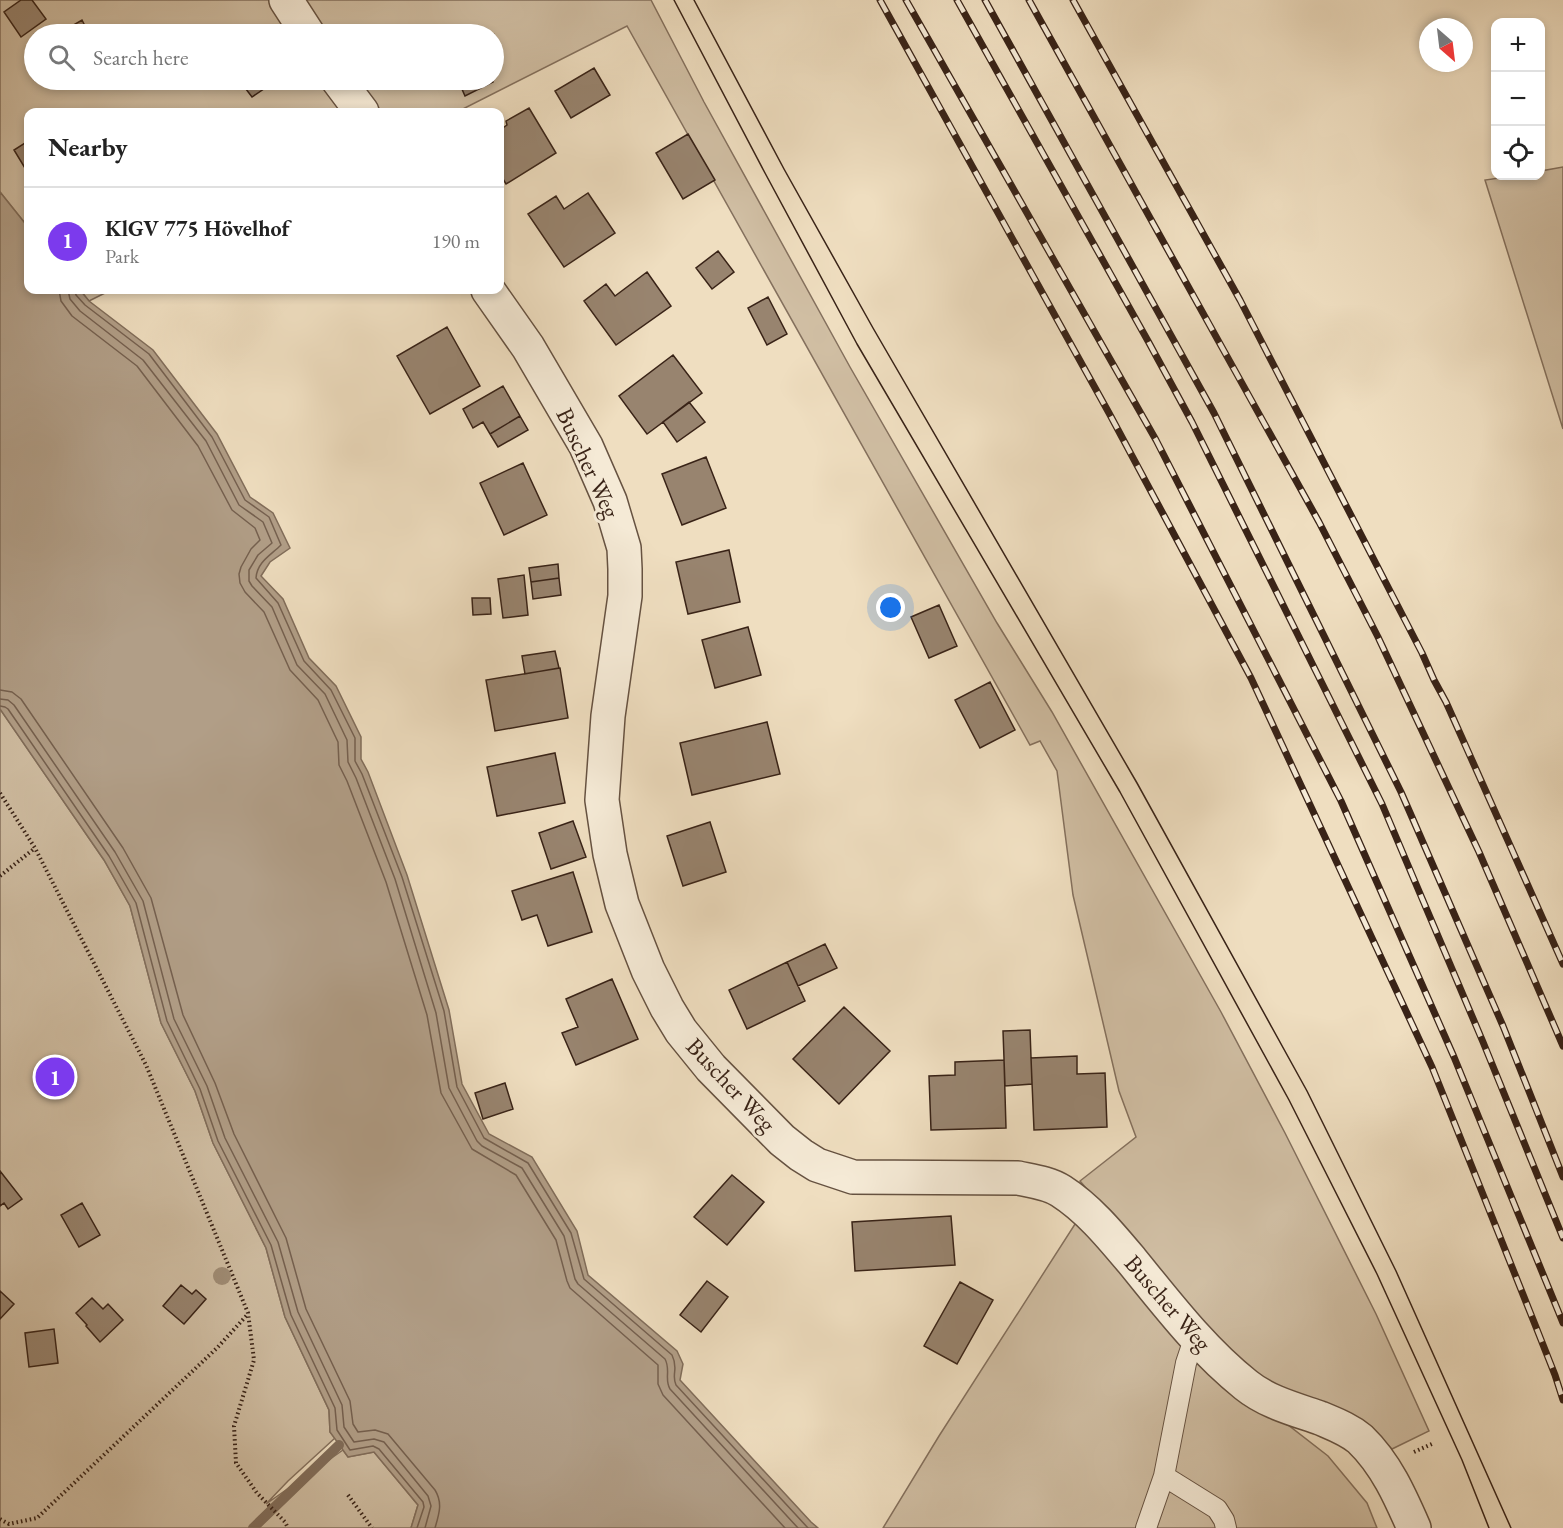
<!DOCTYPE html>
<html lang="en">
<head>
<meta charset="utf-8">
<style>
	body { margin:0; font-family:"EB Garamond",serif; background:#f2f2f2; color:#222 }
	.controls { position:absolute; right:18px; top:18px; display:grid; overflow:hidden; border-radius:12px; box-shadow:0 3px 9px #0003 }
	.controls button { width:54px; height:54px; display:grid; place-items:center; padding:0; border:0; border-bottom:2px solid #e0e0e0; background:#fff; color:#222; font:30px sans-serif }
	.compass { position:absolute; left:1419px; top:18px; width:54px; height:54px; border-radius:50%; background:#fff; box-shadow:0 3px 9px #0003; rotate:152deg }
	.you { position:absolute; left:891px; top:608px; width:21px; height:21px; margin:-15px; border:4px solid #fff; border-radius:50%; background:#1a73e8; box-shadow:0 0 0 9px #1a73e833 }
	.badge { display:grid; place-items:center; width:39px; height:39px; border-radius:50%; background:#7c3aed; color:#fff; font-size:20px; font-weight:700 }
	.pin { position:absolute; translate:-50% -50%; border:3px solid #fff; box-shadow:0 2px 6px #0006 }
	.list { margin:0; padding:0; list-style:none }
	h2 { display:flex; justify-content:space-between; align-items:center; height:78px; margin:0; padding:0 24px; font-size:26px }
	h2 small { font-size:20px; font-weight:400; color:#767676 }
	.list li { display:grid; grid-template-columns:39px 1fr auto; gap:18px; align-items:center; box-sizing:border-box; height:108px; padding:0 24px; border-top:2px solid #e0e0e0 }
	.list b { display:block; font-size:22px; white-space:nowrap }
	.list p { margin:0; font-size:20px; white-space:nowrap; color:#767676 }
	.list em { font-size:20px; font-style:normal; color:#767676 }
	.icon { flex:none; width:33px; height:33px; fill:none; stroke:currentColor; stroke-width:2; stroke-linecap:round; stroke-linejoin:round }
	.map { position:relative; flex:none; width:1563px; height:1528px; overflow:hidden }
	.search { position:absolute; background:#fff; box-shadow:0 3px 9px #0003; left:24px; top:24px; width:480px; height:66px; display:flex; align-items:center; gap:15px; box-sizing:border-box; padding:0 21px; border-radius:33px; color:#767676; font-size:22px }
	.panel { position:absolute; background:#fff; box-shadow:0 3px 9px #0003; left:24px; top:108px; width:480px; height:186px; border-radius:12px }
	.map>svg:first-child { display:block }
	.green { fill:#d0bea3; stroke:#84705d; stroke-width:1.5; fill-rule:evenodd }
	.water { fill:#b19e87; stroke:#816d5a; stroke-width:1.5 }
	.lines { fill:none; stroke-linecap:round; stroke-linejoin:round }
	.shore { stroke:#75604f; stroke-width:1.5 }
	.stream { stroke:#816d5a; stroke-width:10 }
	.building { fill:#98846f; stroke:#392317; stroke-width:1.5 }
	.lane-casing { stroke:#665241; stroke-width:22 }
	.street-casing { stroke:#665241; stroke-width:36 }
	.path { stroke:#392317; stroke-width:4; stroke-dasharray:1.5 3; stroke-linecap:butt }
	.lane { stroke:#f5ead6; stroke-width:20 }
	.street { stroke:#f5ead6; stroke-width:33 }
	.tram { stroke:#392317; stroke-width:1.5 }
	.rail-casing { stroke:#392317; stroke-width:7 }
	.rail { stroke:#f5ead6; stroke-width:4.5; stroke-dasharray:14; stroke-linecap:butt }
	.tree { fill:#a08d76 }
	.labels { text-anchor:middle; stroke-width:6; stroke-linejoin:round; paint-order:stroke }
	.street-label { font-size:24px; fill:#392317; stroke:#f5ead6 }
</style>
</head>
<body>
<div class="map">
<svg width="1563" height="1528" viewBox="0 0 1563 1528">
	<rect width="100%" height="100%" fill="#efdec0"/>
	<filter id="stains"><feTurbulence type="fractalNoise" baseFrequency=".00333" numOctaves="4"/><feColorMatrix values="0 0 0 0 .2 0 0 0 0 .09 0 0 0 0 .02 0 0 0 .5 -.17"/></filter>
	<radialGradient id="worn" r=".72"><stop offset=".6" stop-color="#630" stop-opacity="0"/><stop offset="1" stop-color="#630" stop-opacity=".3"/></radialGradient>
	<!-- green -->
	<path class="green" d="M0 0H651L704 102 850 367 997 623 1052 712 1221 1012 1285 1133 1376 1314 1429 1431 1392 1449 1369 1428 1239 1368 1080 1181 1136 1137 1119 1091 1073 895 1057 771 1040 741 1030 745 627 26 457 112H28V227L0 192ZM34 34H494V80H34Z
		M1563 167V429L1485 180 1513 176H1540L1541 171Z
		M80 290H111L89 301Z
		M0 709 104 860 130 906 161 1023 195 1091 213 1143 266 1248 285 1317 329 1410 330 1432 335 1438 288 1481 266 1504 343 1450 348 1457 374 1452 418 1505 411 1528H0Z
		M1077 1221 1243 1402 1288 1425 1328 1456 1367 1503 1377 1528H883L939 1436Z"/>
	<!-- water -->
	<path class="water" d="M0 192 28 227V290H80L89 301 153 350 217 434 250 497 273 513 290 548 270 562 261 576 283 599 309 658 336 686 361 737V759L368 772 407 875 449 1010 462 1084 489 1134 532 1157 577 1231 588 1275 677 1351 683 1364 680 1380 811 1522 818 1528H411L418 1505 374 1452 348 1457 330 1432 329 1410 285 1317 266 1248 213 1143 195 1091 161 1023 130 906 104 860 0 709Z"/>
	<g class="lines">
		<!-- shore -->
		<path class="shore" d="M59 290 61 301 72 316 137 366 198 446 232 510 255 528 260 540 251 549 241 567 239 574 240 583 245 592 264 612 290 670 318 700 338 742 339 765 347 781 386 882 427 1015 441 1093 472 1149 516 1175 556 1240 567 1281 570 1288 658 1365V1384L663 1395 785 1528
			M68 290 70 299 80 311 143 360 206 441 239 505 263 522 272 543 258 555 249 570V581L252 586 272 607 297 665 325 694 347 740 348 762 356 778 395 879 436 1013 449 1088 477 1141 482 1146 522 1168 564 1236 575 1279 578 1284 665 1359C671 1370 664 1379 670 1389L798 1528
			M75 290 76 295 85 305 149 354 212 437 245 500 269 517 281 545C271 555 257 562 256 578L278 603 304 661 331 690 355 738V761L362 774 402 877 444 1011 457 1087 484 1138 528 1163 571 1233 584 1279 672 1355C679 1369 671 1374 676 1385L808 1528
			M0 690 12 692 21 699 123 848 151 898 183 1015 215 1083 234 1134 286 1238 306 1309 350 1401 353 1424 358 1432 375 1430 388 1434 435 1490C443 1503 439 1514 435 1528
			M0 699 8 700 14 705 115 852 143 901 174 1019 207 1086 225 1138 278 1242 298 1312 342 1405 344 1427 354 1442 374 1439 384 1442 428 1496 431 1506 425 1528
			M0 706 5 707 8 709 109 856 136 903 167 1021 200 1089 218 1141 271 1245 291 1315 335 1408 337 1430 350 1450 373 1446 379 1449 423 1502 424 1507 417 1528"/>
		<!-- stream -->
		<path class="stream" d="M253 1528 339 1445"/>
	</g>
	<!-- building -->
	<path class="building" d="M21 0H32L46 19 21 37 4 12Z
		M82 20 87 30 78 34H74L70 27Z
		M594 68 610 95 571 118 555 91Z
		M239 80H277L252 97Z
		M458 80H492L493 82 465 96Z
		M529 108 556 153 506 184 500 174V130L507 125 506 121Z
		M688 134 715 180 683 199 656 153Z
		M28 141V173L14 150Z
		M588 193 615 233 564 267 528 214 556 196 564 209Z
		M718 251 734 272 712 289 696 268Z
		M647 272 671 306 616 345 584 301 606 284 615 296Z
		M768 297 787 334 767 345 748 308Z
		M447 327 480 386 430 414 397 356Z
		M673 355 702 393 647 434 619 396Z
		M503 386 520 416 490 434 483 422 473 428 463 409Z
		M689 402 705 422 677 442 663 422Z
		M520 416 528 430 498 447 490 434Z
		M706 457 726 508 682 525 662 474Z
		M523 463 547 515 504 535 480 483Z
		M729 550 740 602 688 614 676 562Z
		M558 564 559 578 531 582 529 568Z
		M524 575 528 615 503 618 498 579Z
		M559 578 561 595 533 599 531 582Z
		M472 598H490L491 614 473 615Z
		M939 605 957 646 929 658 911 617Z
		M748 627 761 675 715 688 702 640Z
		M555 651 559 668 525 674 522 656Z
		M560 668 568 718 495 731 486 680Z
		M990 682 1015 730 980 748 955 700Z
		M767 722 780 774 692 795 680 743Z
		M555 753 565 803 497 816 487 767Z
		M573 821 586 857 551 869 539 833Z
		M710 822 726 872 683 886 667 836Z
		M573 872 592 932 548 946 537 915 522 920 512 891Z
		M825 944 837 968 798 986 787 962Z
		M787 962 805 1001 747 1029 729 990Z
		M612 979 638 1039 576 1065 562 1033 578 1027 566 999Z
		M844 1007 890 1051 839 1104 793 1059Z
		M1030 1030 1032 1084 1005 1086 1003 1031Z
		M1077 1056V1074L1105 1073 1107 1127 1034 1130 1031 1058Z
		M1004 1060 1006 1128 931 1130 929 1076 955 1075V1062Z
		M505 1083 513 1109 483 1119 475 1093Z
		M0 1171 22 1199 8 1209 4 1203 0 1206Z
		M732 1175 764 1202 727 1245 694 1217Z
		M82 1203 100 1235 79 1247 61 1215Z
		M951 1216 955 1265 855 1271 852 1222Z
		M707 1281 728 1297 701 1332 680 1315Z
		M960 1282 993 1300 957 1364 924 1346Z
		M181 1285 192 1294 196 1290 206 1299 184 1324 163 1306Z
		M0 1291 14 1304 0 1319Z
		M92 1298 103 1309 108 1304 123 1320 100 1342 86 1326 87 1325 76 1313Z
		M54 1329 58 1363 29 1367 25 1333Z"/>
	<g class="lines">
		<defs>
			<path id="lane" d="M1164 1476 1217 1509 1224 1520 1226 1528
				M1146 1528 1164 1476 1186 1363 1195 1336"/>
			<path id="street" d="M286 0 308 34
				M338 80 362 112
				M488 290 528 347 586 446 610 501 624 548 625 569V596L608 716 602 800 610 854 622 904 648 970 667 1008 681 1031 711 1068 782 1140 801 1155 817 1165 853 1177 1018 1178C1032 1181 1049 1183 1061 1191 1089 1209 1111 1236 1132 1261 1167 1304 1202 1350 1246 1385 1267 1402 1294 1409 1320 1418 1334 1424 1348 1429 1360 1439 1386 1464 1400 1496 1414 1528"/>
		</defs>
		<!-- lane casing -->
		<use href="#lane" class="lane-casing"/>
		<!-- street casing -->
		<use href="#street" class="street-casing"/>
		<!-- path -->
		<path class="path" d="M0 793 35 848 146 1065 248 1313 254 1360 234 1426 236 1463 257 1493 285 1522 288 1528
			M0 876 35 848
			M1414 1452 1434 1443
			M348 1495 372 1528
			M0 1519 9 1524 37 1518 217 1348 248 1314"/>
		<!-- lane -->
		<use href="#lane" class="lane"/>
		<!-- street -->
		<use href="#street" class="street"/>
		<!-- tram -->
		<path class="tram" d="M674 0 765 173 857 344 1120 792 1289 1100 1377 1274 1462 1460 1489 1528
			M694 0 784 169 873 328 1137 783 1307 1091 1396 1271 1511 1528"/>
		<defs>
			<path id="rail" d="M880 0 1109 413 1251 678 1432 1067 1534 1322 1555 1375 1563 1400
				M906 0 1156 440 1341 801 1454 1057 1563 1323
				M957 0 1148 341 1192 422 1382 804 1483 1042 1563 1238
				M985 0 1214 413 1401 792 1503 1026 1563 1177
				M1029 0 1319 522 1378 637 1479 852 1563 1046
				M1073 0 1240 300 1422 653 1434 680 1446 702 1563 964"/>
		</defs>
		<!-- rail casing -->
		<use href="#rail" class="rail-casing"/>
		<!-- rail -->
		<use href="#rail" class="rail"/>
	</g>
	<!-- trees -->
	<circle class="tree" cx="222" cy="1276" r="9"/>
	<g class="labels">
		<!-- street labels -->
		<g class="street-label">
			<text transform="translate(588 463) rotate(65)" y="8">Buscher Weg</text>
			<text transform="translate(731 1085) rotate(47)" y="8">Buscher Weg</text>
			<text transform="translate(1168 1303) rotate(49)" y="8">Buscher Weg</text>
		</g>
	</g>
	<rect width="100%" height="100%" filter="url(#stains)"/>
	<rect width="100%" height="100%" fill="url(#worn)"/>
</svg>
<div class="controls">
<button>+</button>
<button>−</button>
<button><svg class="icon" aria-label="locate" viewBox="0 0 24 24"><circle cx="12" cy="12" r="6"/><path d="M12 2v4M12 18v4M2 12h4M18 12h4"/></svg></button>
</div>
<svg class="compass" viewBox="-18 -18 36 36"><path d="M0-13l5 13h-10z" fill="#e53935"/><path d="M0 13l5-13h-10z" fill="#767676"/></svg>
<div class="you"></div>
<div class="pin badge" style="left:55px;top:1077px">1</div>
<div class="search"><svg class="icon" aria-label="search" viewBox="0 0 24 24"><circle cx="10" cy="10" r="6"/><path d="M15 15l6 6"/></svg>Search here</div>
<section class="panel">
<h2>Nearby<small></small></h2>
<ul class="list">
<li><span class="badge">1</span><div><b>KlGV 775 Hövelhof</b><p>Park</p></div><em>190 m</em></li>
</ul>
</section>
</div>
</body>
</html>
